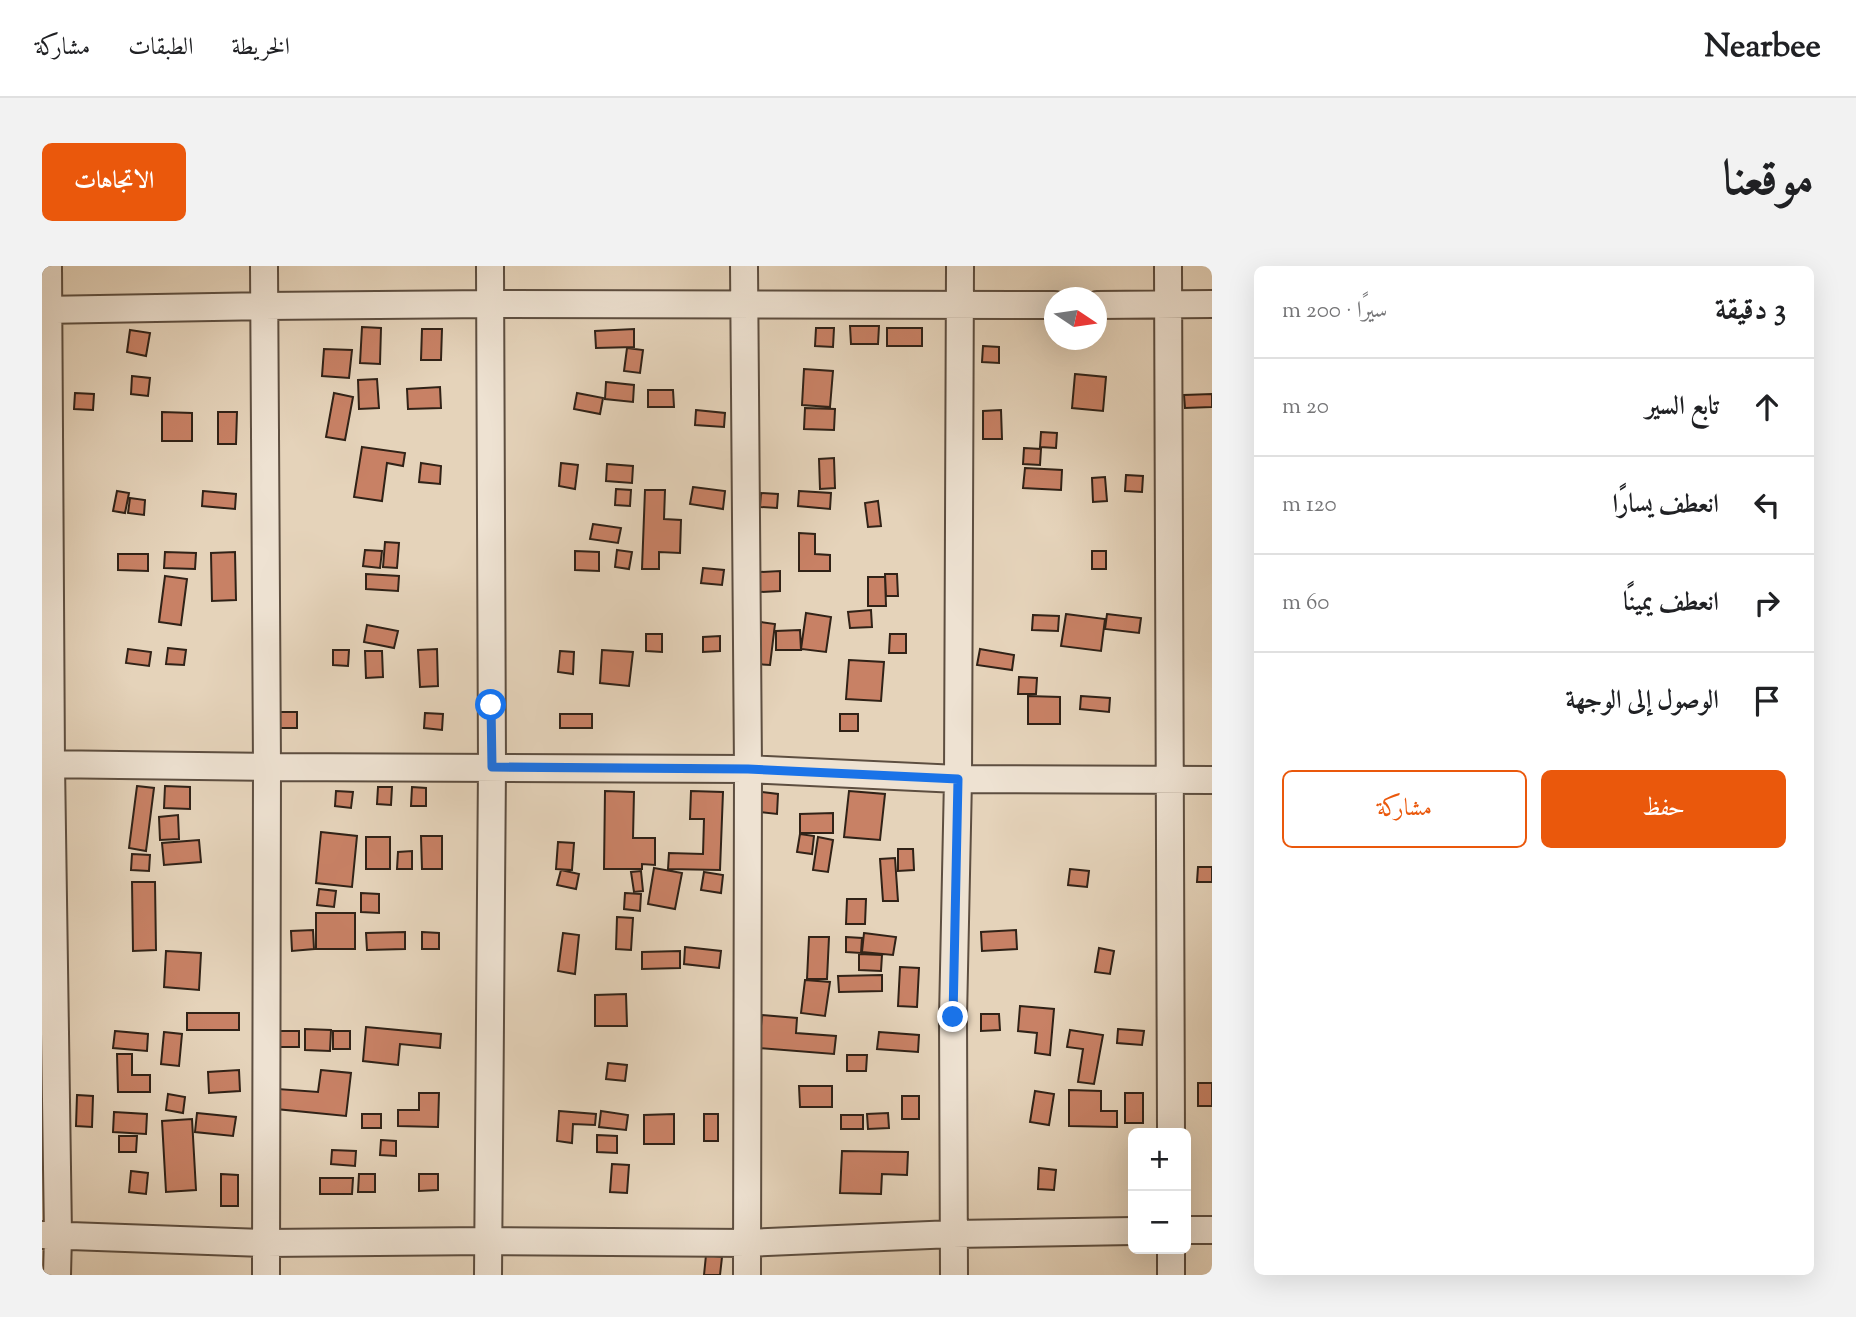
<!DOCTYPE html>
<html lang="ar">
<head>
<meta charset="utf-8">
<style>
	body { margin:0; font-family:"Sorts Mill Goudy",Amiri,serif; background:#f2f2f2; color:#202124; direction:rtl }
	.controls { position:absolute; right:21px; bottom:21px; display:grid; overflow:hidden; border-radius:10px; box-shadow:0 7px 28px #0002 }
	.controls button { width:63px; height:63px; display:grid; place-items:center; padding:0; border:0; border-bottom:2px solid #e0e0e0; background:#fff; color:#202124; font:35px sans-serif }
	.compass { position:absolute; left:1002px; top:21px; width:63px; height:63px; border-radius:50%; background:#fff; box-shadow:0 7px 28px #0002; rotate:103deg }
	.stop { position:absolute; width:21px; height:21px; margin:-16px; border:5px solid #1a73e8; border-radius:50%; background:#fff }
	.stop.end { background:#1a73e8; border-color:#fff; box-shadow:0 2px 7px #0008 }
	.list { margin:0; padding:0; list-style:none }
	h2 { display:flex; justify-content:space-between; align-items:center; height:91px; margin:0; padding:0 28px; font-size:30px }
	h2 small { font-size:23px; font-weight:400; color:#757577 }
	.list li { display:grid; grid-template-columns:46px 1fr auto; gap:21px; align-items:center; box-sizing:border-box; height:98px; padding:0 28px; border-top:2px solid #e0e0e0 }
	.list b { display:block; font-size:26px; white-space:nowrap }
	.list em { font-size:23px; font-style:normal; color:#757577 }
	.actions { display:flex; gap:14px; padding:21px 28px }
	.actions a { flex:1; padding:16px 0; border:2px solid #ea580c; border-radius:10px; text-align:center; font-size:24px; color:#ea580c }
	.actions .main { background:#ea580c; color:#fff }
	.icon { flex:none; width:38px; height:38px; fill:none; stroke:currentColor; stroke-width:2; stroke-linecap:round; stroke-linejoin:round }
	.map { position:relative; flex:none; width:1170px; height:1009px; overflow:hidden; direction:ltr; border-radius:10px }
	header { display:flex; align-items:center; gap:42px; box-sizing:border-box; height:98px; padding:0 35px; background:#fff; border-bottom:2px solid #e0e0e0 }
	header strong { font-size:33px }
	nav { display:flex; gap:38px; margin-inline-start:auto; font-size:24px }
	.intro { display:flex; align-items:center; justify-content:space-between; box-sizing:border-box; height:168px; padding:0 42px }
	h1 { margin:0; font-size:49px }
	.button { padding:18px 32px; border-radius:10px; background:#ea580c; color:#fff; font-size:24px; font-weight:700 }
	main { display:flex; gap:42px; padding:0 42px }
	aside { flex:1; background:#fff; border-radius:10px; box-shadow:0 7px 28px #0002 }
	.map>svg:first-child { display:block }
	.building { fill:#c88165; stroke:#302217; stroke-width:2 }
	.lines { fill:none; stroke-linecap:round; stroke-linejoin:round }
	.minor-casing { stroke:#5d4e40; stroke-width:30 }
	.minor { stroke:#eee2d2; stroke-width:26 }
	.route { stroke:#1a73e8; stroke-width:9 }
</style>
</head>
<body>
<header>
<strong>Nearbee</strong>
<nav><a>الخريطة</a><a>الطبقات</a><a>مشاركة</a></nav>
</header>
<div class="intro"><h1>موقعنا</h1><a class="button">الاتجاهات</a></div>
<main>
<aside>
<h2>3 دقيقة<small>سيرًا · 200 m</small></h2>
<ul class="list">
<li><svg class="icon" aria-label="ahead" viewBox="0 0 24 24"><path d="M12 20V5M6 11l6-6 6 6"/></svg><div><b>تابع السير</b></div><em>20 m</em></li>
<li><svg class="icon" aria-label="left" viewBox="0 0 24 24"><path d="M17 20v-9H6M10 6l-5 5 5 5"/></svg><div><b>انعطف يسارًا</b></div><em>120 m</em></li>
<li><svg class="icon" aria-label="right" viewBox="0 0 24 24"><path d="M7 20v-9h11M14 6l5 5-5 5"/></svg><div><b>انعطف يمينًا</b></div><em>60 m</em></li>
<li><svg class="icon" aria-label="arrive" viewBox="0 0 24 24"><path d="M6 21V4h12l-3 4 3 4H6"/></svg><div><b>الوصول إلى الوجهة</b></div></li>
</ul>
<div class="actions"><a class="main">حفظ</a><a>مشاركة</a></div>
</aside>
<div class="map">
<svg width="1170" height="1009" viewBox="0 0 1170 1009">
	<rect width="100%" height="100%" fill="#e5d3ba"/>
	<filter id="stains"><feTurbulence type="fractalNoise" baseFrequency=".00286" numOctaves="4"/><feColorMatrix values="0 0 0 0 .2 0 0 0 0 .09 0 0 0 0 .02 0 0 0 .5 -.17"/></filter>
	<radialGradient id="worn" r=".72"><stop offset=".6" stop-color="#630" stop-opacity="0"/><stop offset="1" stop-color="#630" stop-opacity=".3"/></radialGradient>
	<!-- building -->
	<path class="building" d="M808 60H837L836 78H809Z
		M320 61 339 62 338 98 318 97Z
		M774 62H792L791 81 773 80Z
		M845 62H880V80H845Z
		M380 63H400L399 94H379Z
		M592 63V81L554 82 553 65Z
		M88 64 108 67 104 90 85 86Z
		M941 80 957 81V97L940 96Z
		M585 82 601 84 598 107 582 105Z
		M282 83 310 84 307 112 280 110Z
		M762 103 791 105 788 141 760 139Z
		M1033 108 1064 111 1061 145 1030 142Z
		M90 110 108 112 106 130 89 128Z
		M335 113 337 142 317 143 316 114Z
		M564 116 592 119 591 136 563 133Z
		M398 121 399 142 366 143 365 123Z
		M606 124H631L632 141H606Z
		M33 127 52 128 51 144 32 143Z
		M292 127 311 131 303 174 284 171Z
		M535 127 561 132 558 148 532 143Z
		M1170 128V141L1143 142 1142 129Z
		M763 142 793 143 792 164 762 163Z
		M654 144 683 147 682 161 653 159Z
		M959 144 960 173H941V145Z
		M120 146 150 147V175H120Z
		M176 146H195L194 178H176Z
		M999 166 1015 167 1014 182 998 181Z
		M320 181 363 187 361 200 345 197 340 235 312 231Z
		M982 182 999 183 998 199 981 198Z
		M792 192 793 222 778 223 777 193Z
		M379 197 399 200 398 218 377 216Z
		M519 197 536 199 533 223 517 220Z
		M565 198 591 200 590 217 564 215Z
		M983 202 1020 204 1019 224 981 222Z
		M1084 209 1101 210 1100 226 1083 225Z
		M1063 211 1065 235 1051 236 1050 212Z
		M651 221 683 225 681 243 648 238Z
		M574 223 589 224 588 240 573 239Z
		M603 224H623L622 253 639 254 638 287 617 286V303H600Z
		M75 225 87 227 83 247 71 245Z
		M161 225 194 228 193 243 160 240Z
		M757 225 789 227 788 243 756 240Z
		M719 227 736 228 735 242 718 241Z
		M88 232 103 234 102 249 86 247Z
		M836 235 839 260 826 261 823 237Z
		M551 258 579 262 576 277 548 273Z
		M757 267 773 268V288L788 289V305H757Z
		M343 276 357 277 355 302 341 301Z
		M323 284 340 285 338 302 321 300Z
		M575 284 590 286 587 303 573 301Z
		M533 285 557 286V305L533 304Z
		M1050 285H1064V303H1050Z
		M123 286 154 287 153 303 122 302Z
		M193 286 194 334 170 335 169 287Z
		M76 288H106V305L76 304Z
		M661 302 682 304 680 319 659 317Z
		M738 305V325L718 326V306Z
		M324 308 357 310 356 325 324 323Z
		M843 308H855L856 330H844Z
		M123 310 145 313 139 359 117 356Z
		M826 311H843L844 340H826Z
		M829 344 830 361 808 362 806 346Z
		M764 347 789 351 784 386 759 383Z
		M1024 348 1063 353 1059 385 1019 380Z
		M1065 348 1099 352 1097 367 1063 363Z
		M991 349 1017 350 1016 365 990 364Z
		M719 356 733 358 728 399 714 398Z
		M325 359 356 365 352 382 322 376Z
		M758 364 759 384H734V365Z
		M604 368H620V386L604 385Z
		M848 368H864V387H847Z
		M678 370V385L661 386V371Z
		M126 382 144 384 142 399 124 398Z
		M86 383 109 386 107 400 84 397Z
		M395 383 396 420 378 421 376 384Z
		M938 383 972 389 970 404 935 399Z
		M291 384H307L306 400 291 399Z
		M560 384 591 386 587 420 558 417Z
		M323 385H340L341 411 324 412Z
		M518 385 532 386 531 408 516 406Z
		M807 394 842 396 839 435 804 433Z
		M977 411 995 412 994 428H976Z
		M986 430 1018 431V458H986Z
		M1039 430 1068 432 1067 446 1038 443Z
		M238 446H255V462H238Z
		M383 447 401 448 400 464 382 462Z
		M518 448H550V462H518Z
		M798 448H816V465H798Z
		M95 520 112 522 104 585 87 582Z
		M123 520 148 521V543L122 542Z
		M336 521H350L349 539 335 538Z
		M370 521 384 522V540H369Z
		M294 525 311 526 309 542 293 540Z
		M563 525 592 526 591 572H613V599L600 598V603H562Z
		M649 525 681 526 678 604 626 603 627 587 661 588 662 553H648Z
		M807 525 843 528 838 574 802 571Z
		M719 526 736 528 735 548 717 546Z
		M791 547V567H758V548Z
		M136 549 137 573 118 574 117 551Z
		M279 566 315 570 310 621 274 617Z
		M758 568 772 570 770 588 755 586Z
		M379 570H400V603H380Z
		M324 571H348V603H324Z
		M776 571 791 574 786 606 771 604Z
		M157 574 159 596 122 599 120 577Z
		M516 576 532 577 530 604 514 603Z
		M856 583H871L872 604 856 605Z
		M370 585V603H355L356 586Z
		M90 588 108 589 107 605 89 604Z
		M853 592 856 635H841L838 593Z
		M1156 601H1170V616H1155Z
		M612 602 640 607 633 643 606 638Z
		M1028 603 1047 605 1045 621 1026 619Z
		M519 604 537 608 534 623 515 619Z
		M599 605 601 625 592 626 589 606Z
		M662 606 681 609 679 627 659 624Z
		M90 616H113L114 684 91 685Z
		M277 623 294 625 292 641 275 639Z
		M319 627 337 628V647L319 646Z
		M583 627 599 628 598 645 582 643Z
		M805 633H824L823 658H804Z
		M274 647H313V683H274Z
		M575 651 591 652 589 684 574 683Z
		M271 664 272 683 250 685 249 665Z
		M974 664 975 683 940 685 939 666Z
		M363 666V683L325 684 324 667Z
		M380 666 397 667V683H380Z
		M521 667 537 669 533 708 516 705Z
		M822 667 854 671 851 689 820 686Z
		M767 671H787L785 713H765Z
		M804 671 820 672 819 687 804 686Z
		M643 681 679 685 677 702 642 698Z
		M1057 682 1072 685 1068 708 1053 706Z
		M124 685 159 687 157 724 122 721Z
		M638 685V702L600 703V686Z
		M817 688 840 689 839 705 817 704Z
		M858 701 877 702 875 741 856 740Z
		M840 709V725L797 726 796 710Z
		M763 714 788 716 783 750 759 747Z
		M584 728 585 760H553V729Z
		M978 740 1012 743 1008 789 993 787 995 767 976 765Z
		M145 747H197V764H145Z
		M939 748H957L958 764 939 765Z
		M720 749 755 752 754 767 794 770 792 788 717 782Z
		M324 761 399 768 398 782 358 778 356 799 321 795Z
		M263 763 289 764 288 785 263 784Z
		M1076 763 1102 765 1100 779 1075 777Z
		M1028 764 1061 769 1052 818 1036 816 1041 783 1025 781Z
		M73 765 106 768 105 785 71 782Z
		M236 765H257V781H236Z
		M291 765H308V783H291Z
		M122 766 140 768 137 800 119 798Z
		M837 766 877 769 876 786 835 783Z
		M75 788H90V809H108V826H76Z
		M805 789H825L824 805H805Z
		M566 797 585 799 583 815 564 813Z
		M197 804 198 825 167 827 166 806Z
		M279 804 309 807 304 850 234 843 236 823 276 826Z
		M1156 817H1170V840H1156Z
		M757 820H790V841H758Z
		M1027 824 1059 825V845H1075V861L1027 860Z
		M993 825 1012 828 1007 859 988 856Z
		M377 827H397L396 861 356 860V844H377Z
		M1083 827H1101V857H1083Z
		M126 828 143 831 141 847 124 844Z
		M35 829 51 830 50 861 34 860Z
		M860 830H877V853H860Z
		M517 845 554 848 553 859 531 858 530 877 515 875Z
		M559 845 586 849 584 864 557 861Z
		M72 846 105 848 104 868 71 866Z
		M155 847 194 851 191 870 153 866Z
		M846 847 847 862 826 863 825 848Z
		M320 848H339V862H320Z
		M632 848V878H602V849Z
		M662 848H676V875H662Z
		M799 849H821V863H799Z
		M150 853 154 924 124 926 120 855Z
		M555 869 575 870V887L555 886Z
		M77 870H95L94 886H77Z
		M339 874 354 875V890L338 889Z
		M290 884 314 885 313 900 289 898Z
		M800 885 866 886 865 909 840 908 839 928 798 927Z
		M570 898 587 899 585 927 568 926Z
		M997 902 1014 904 1012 924 996 923Z
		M89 905 106 907 104 928 87 926Z
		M179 908 196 909V940H179Z
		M317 908H333V926H316Z
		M377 908H396V924L377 925Z
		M278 912H311L310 928H278Z
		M664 989 680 991 678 1009H662Z"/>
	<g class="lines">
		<defs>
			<path id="minor" d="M6 0 9 498 16 969 15 1009
				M222 0 225 501 224 1009
				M702 0 706 503 705 1009
				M1126 0 1129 867
				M1055 39 1170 38
				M0 44 222 40 449 38 1013 39
				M0 498 225 501 706 503 916 513 1170 514
				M1144 964H1170
				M0 969 224 977 446 975 705 977 911 968 1091 965
				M446 1009 450 501 448 0
				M912 1009 911 751 916 513 918 0
				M1129 1009V983"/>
		</defs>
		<!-- minor casing -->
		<use href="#minor" class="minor-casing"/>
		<!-- minor -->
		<use href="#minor" class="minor"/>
	</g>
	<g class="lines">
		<!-- route -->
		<path class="route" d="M449 439 450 501 706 503 916 513 911 751"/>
	</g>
	<rect width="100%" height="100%" filter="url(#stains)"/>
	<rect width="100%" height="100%" fill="url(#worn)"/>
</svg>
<div class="controls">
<button>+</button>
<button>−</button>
</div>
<svg class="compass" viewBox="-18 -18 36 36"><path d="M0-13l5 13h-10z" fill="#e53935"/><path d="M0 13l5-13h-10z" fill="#757577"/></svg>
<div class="stop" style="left:449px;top:439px"></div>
<div class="stop end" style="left:911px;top:751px"></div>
</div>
</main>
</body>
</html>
